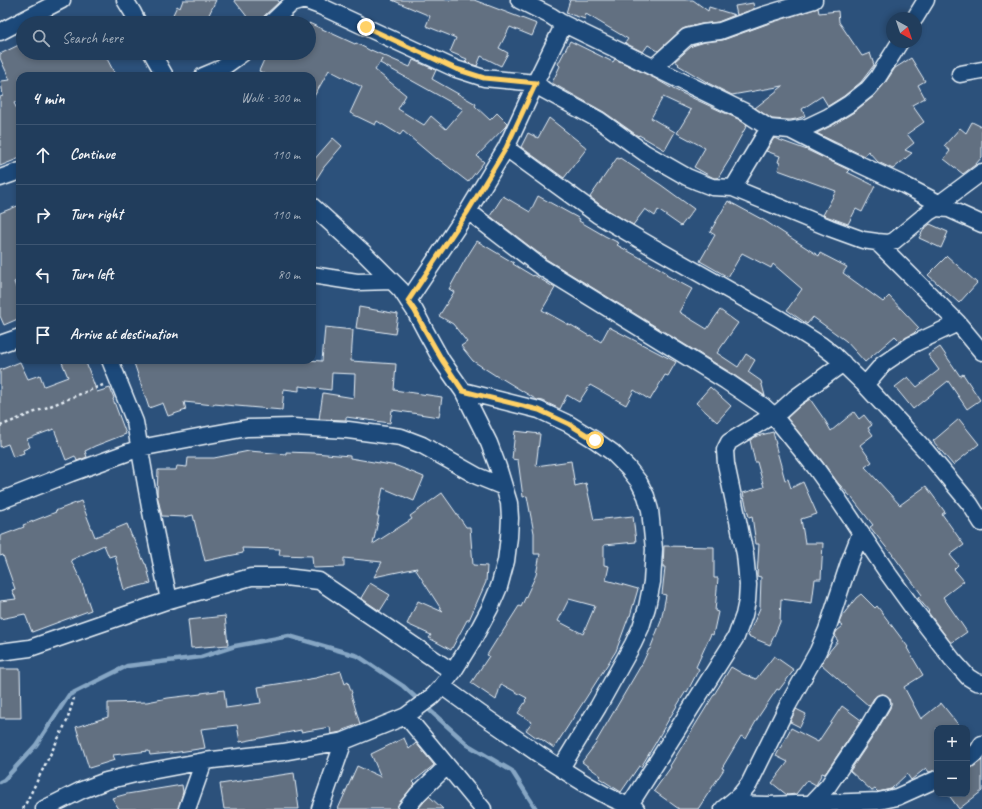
<!DOCTYPE html>
<html lang="en">
<head>
<meta charset="utf-8">
<style>
	body { margin:0; font-family:Caveat,sans-serif; background:#2d4865; color:#f1f3f6 }
	.controls { position:absolute; right:12px; bottom:12px; display:grid; overflow:hidden; border-radius:8px; box-shadow:0 2px 6px #0003 }
	.controls button { width:36px; height:36px; display:grid; place-items:center; padding:0; border:0; border-bottom:1px solid #3e5672; background:#213d5c; color:#f1f3f6; font:20px sans-serif }
	.compass { position:absolute; left:886px; top:12px; width:36px; height:36px; border-radius:50%; background:#213d5c; box-shadow:0 2px 6px #0003; rotate:140deg }
	.stop { position:absolute; width:12px; height:12px; margin:-9px; border:3px solid #ffd166; border-radius:50%; background:#fff }
	.stop.end { background:#ffd166; border-color:#fff; box-shadow:0 1px 4px #0008 }
	.list { margin:0; padding:0; list-style:none }
	h2 { display:flex; justify-content:space-between; align-items:center; height:52px; margin:0; padding:0 16px; font-size:17px }
	h2 small { font-size:13px; font-weight:400; color:#a2aebb }
	.list li { display:grid; grid-template-columns:26px 1fr auto; gap:12px; align-items:center; box-sizing:border-box; height:60px; padding:0 16px; border-top:1px solid #3e5672 }
	.list b { display:block; font-size:15px; white-space:nowrap }
	.list em { font-size:13px; font-style:normal; color:#a2aebb }
	.icon { flex:none; width:22px; height:22px; fill:none; stroke:currentColor; stroke-width:2; stroke-linecap:round; stroke-linejoin:round }
	.map { position:relative; flex:none; width:982px; height:809px; overflow:hidden }
	.search { position:absolute; background:#213d5c; box-shadow:0 2px 6px #0003; left:16px; top:16px; width:300px; height:44px; display:flex; align-items:center; gap:10px; box-sizing:border-box; padding:0 14px; border-radius:22px; color:#a2aebb; font-size:15px }
	.panel { position:absolute; background:#213d5c; box-shadow:0 2px 6px #0003; left:16px; top:72px; width:300px; height:292px; border-radius:12px }
	.map>svg:first-child { display:block }
	.lines { fill:none; stroke-linecap:round; stroke-linejoin:round }
	.stream { stroke:#86a6c4; stroke-width:4.5 }
	.building { fill:#626f81; stroke:#e8f1f8; fill-rule:evenodd }
	.street-casing { stroke:#e8f1f8; stroke-width:19 }
	.path { stroke:#e8f1f8; stroke-width:2.5; stroke-dasharray:3 3; stroke-linecap:butt }
	.street { stroke:#1f4a7a; stroke-width:16 }
	.route { stroke:#ffd166; stroke-width:5 }
</style>
</head>
<body>
<div class="map">
<svg width="982" height="809" viewBox="0 0 982 809">
	<rect width="100%" height="100%" fill="#2c517b"/>
	<filter id="ink" filterUnits="userSpaceOnUse"><feTurbulence type="fractalNoise" baseFrequency=".025" numOctaves="2"/><feDisplacementMap in="SourceGraphic" scale="8" xChannelSelector="R" yChannelSelector="G"/><feConvolveMatrix kernelMatrix="1 2 1 2 8 2 1 2 1" color-interpolation-filters="sRGB"/></filter>
	<g filter="url(#ink)">
		<g class="lines">
			<!-- stream -->
			<path class="stream" d="M0 782 4 780 36 745 69 695 127 666 201 657 235 646 289 636 358 656 403 686 468 745 512 771 536 809"/>
		</g>
		<!-- building -->
		<path class="building" d="M183 0H216L205 23H169L177 6 180 8Z
			M234 0H278L279 2 264 16 262 20V23H252Z
			M392 0H474L537 24 532 36 510 27 499 48 508 53 501 66 481 56 477 66 465 62 467 59 450 52 456 38 426 26 430 16Z
			M570 0H693L708 11 709 7 735 15 718 22 701 24 685 28 681 30 658 51 648 45 643 52 625 43 628 39 586 14 585 19 566 13Z
			M753 3 754 9 737 15 735 6Z
			M818 8 819 13 838 11 839 22 862 56 870 53 874 65 861 82 844 96 828 106 822 96 802 109 805 116 796 119 790 120 772 119 755 108 783 86 732 95 710 84 678 65 679 64 675 61 692 46 705 42 723 40 767 24Z
			M309 23 355 44 356 43 371 51V50L410 67 413 60 436 70 432 79 476 104 475 106 490 120 497 113 507 123 506 126 477 156 484 162 468 182 437 158 436 159 403 131 400 135 377 121 375 125 350 113 362 87 329 70 312 100V76H269L259 71 267 53H309ZM382 59 380 63 463 109 446 129 431 116 424 125 398 109 406 95 375 70Z
			M570 41 613 62 615 59 654 78 673 89 738 119 747 125 730 156 731 157 718 178H714L710 176 694 167 705 148 677 133 691 110 663 97 651 118 675 132 665 150 639 135 638 136 604 112 552 83 560 66 558 64Z
			M23 43V53H104L116 76H20V102L19 100 14 103 20 115V158L0 166V97L3 96 1 81 10 80 0 58V54Z
			M911 58 925 81 918 85 925 98 912 105 924 122 907 134 914 143 905 150 912 153 893 169 878 162 868 151 864 156 818 134 817 133 833 125 854 112 874 96 885 83 895 68Z
			M549 118 587 148 564 178 521 147 528 133 538 138Z
			M972 122 982 127V157L975 165 963 174 944 159 950 151 944 146 960 128 966 133Z
			M333 138 342 146 324 167 312 186V162Z
			M774 138 807 150 849 170 847 172 875 186 862 212 856 209 848 224 823 215 836 191 778 170 780 163 778 162 780 156 766 151Z
			M617 158 619 159 620 158 661 185 694 209 681 226 658 210 655 216 645 209 633 225 603 207 590 197Z
			M503 196 530 212 538 196 580 219 579 221 605 236 619 243 617 245 659 268 667 273 666 275 692 289 679 312 707 329 720 310 738 323 717 353 738 367 746 354 755 360 748 372 761 381 765 396 731 373 546 259 544 258 545 257 537 252 490 216Z
			M728 201 765 221 819 256 820 253 847 267 843 273 883 302 889 296 919 328 914 333 900 341 895 336 865 362 846 341 813 317 807 324 787 310 802 289 773 264 771 268 742 253 728 277 700 261 715 235 710 232Z
			M20 205V279L14 282 20 298V318L4 325 0 316V213Z
			M930 224 948 232 941 248 919 238 924 229Z
			M477 241 514 263 513 264 533 276 534 275 555 288 542 310 571 326V325L589 336 590 335 601 342 609 327 676 362 668 376 665 375 650 400 634 390 626 405 590 385 579 402 567 395 560 409 543 401 537 400 501 378V379L473 361 461 346 467 342 453 324 439 316 454 292 449 289 465 260Z
			M947 256 977 283 959 303 928 275Z
			M359 307 398 314 395 334 356 328Z
			M325 327 353 330 351 361 396 364 394 390 442 397 439 417 392 410 390 423 346 417V420L319 419 323 393 354 398 355 374 332 373 331 390 299 386V391L284 389 282 410 214 404V405L184 402 186 410 168 416 163 403 149 408 133 360H307L322 361Z
			M940 347 960 376 963 374 980 400 967 409 948 381 913 409 895 387 908 377 917 387 939 370 928 355Z
			M61 360H85L97 392 110 388 114 398 113 399 126 434 95 446 85 451 87 457 77 461 75 456 66 460 54 429 27 439 30 447 23 450 24 453 13 457 8 444 0 447V370L20 362 28 379 40 375 44 386 68 377Z
			M710 387 731 406 717 422 696 403Z
			M810 399 826 422 831 431 854 412 859 419 864 415 872 425 868 428 873 435 860 445 872 462 865 467 900 505 926 486 945 512 942 514 964 545 950 555 958 565 954 569 964 581 943 597 967 632 951 643 928 612 929 611 918 598 922 595 890 551H889L870 527 873 525 852 498 838 483 822 461 787 418 801 405Z
			M959 419 979 444 953 465 933 441Z
			M515 431 540 434 536 466 571 461 575 486 586 483 594 520 633 516 636 542 604 545V565L609 566 606 580 638 589 630 616H629L616 651 554 748 538 737 537 738 526 730 532 722 518 713 526 701 525 700 527 698 501 684 496 700 471 683 489 656 487 655 499 636H500L519 606 521 607 536 575 540 554H534V533L527 496 523 497 518 460 512 459ZM569 599 595 606 583 634 558 621Z
			M773 432 776 444H775L785 480 788 479 791 488 803 482 817 514 801 519 805 543H823L821 579H815L812 603 781 599 780 622 770 645 748 636 760 608 761 577 757 576 759 544H756L752 516 749 517 743 493 764 487 757 462H755L750 440 757 436Z
			M249 451 286 454V452L314 453 350 456V458L397 466 424 477 414 501 383 488 377 516H379L373 544 412 519 410 516 442 493 466 527H470L473 565 487 566 486 582 469 620H467L451 650 429 638 431 635 407 624 418 601 443 612 416 570 417 568 374 577 382 562 344 558V567L313 568 312 556 279 555 280 549 242 548 243 553 205 561 199 536H198L193 515 184 517 162 516 157 495 158 470H176L177 466 187 467 188 458H214Z
			M81 501 95 537 127 524 132 537H133L145 564H146L151 583 124 590 115 555 109 557 104 545 71 560 81 581 91 610 32 632 25 614 0 619V601L16 599 12 590 15 589 3 555 0 556V536L24 527 23 525 56 512 55 511Z
			M664 546 714 547V578H718L715 611 718 612 713 635 711 634 696 667 699 669 687 692 686 691 669 719 656 742 641 767 639 766 621 792 599 778 601 776 582 762 597 742H596L643 662 649 649H650L661 621 666 595 662 594 665 567H663Z
			M370 583 390 595 380 611 361 598Z
			M861 594 875 608 877 606 908 647 907 648 923 675 904 687 921 719 941 703 961 728H937V770L929 772 926 768 911 780 907 774 891 789 878 792 875 789 872 791 850 771 876 732 890 708 891 703 890 699 886 695 882 694 878 695 874 698 869 706 821 664 828 653 838 641 835 637 836 636 835 634 837 631 843 626 839 623 842 616 856 598Z
			M225 616 228 645 191 648 188 620Z
			M774 656 794 670 779 690 777 689 759 716 746 739 741 736 722 768 724 769 698 809H679L654 791 671 767 670 766 731 667 743 674 756 679Z
			M0 669H20L21 718H0Z
			M341 671 345 684 348 682 352 693 351 694 360 724 343 730V731L341 732 331 734 330 727 301 732V730L240 742 237 725 201 729 205 748 179 752 150 755 149 751 113 755 115 760 89 768 76 727 108 717V703L147 702 168 698 201 694V693L224 690 226 708 261 703 258 687 316 678Z
			M842 706 861 720 862 719 825 774 822 773 816 785 807 780 796 794 787 795 772 783 788 762 776 756 791 728 818 742Z
			M796 709 806 714 800 727 790 722Z
			M404 738 409 749 416 743 434 765 413 782 415 784 399 803 397 809H338L357 766 381 777 371 754Z
			M982 760V791L959 809 948 794H967V769L973 767Z
			M294 773 299 809H224L220 784Z
			M182 785 183 792 178 809H119L112 798 127 794Z
			M429 796 443 809H418Z"/>
		<g class="lines">
			<defs>
				<path id="street" d="M125 0 133 13 138 23
					M519 0 551 16 560 22 561 30 538 77 536 83 544 90 599 120 645 153 687 177 699 182 712 187 733 188 830 228 863 240 877 242 889 243 894 241 929 212 936 208 949 209 982 224
					M915 18 926 0
					M560 22 743 111 769 128 790 130 807 127 828 117 849 104 868 89 878 77 900 42
					M271 23 291 4 304 0 320 6 456 69 484 78 536 83 506 148 468 211 408 301
					M0 32 62 0
					M152 53 165 76
					M654 67 687 37 703 33 720 31 764 15 814 0
					M960 74 982 70
					M203 76 222 68 243 53
					M790 130 831 151 904 185 948 208
					M506 148 598 215 651 246 780 319 821 345 834 355 865 385 927 452 970 504 982 523
					M0 178 20 171
					M733 188 769 128
					M939 204 982 172
					M468 211 541 267 726 381 763 406 773 415 815 467 840 502 889 575 915 611 952 659 968 677 976 682 982 683
					M877 242 958 323 982 352
					M312 275 357 282 392 281
					M0 344 20 337
					M110 360 135 422 150 507 169 600
					M865 385 883 364 911 345 958 323
					M463 391 539 410 569 424 595 440 612 452 628 468 639 482 646 496 650 510 654 549 652 582 647 607 641 627 633 644 598 707 561 768
					M774 417 795 398 843 363
					M0 501 71 473 140 448 203 436 247 428 293 427 348 430 401 437 422 445 477 476 504 487
					M0 652 30 648 169 600 251 577H285L319 581 453 672
					M442 686C474 710 507 732 540 755 571 775 602 796 636 809
					M406 716 483 809
					M967 760 978 751 982 744
					M812 803 828 786 868 727 882 703
					M730 804 768 805 879 801 897 797 937 779
					M629 806 736 637 744 615 747 601 748 585 745 554 726 464 725 450 729 442 773 415
					M44 809 82 790 106 781 135 774 204 761 283 752 344 741 406 716 433 696 442 686 453 672 474 638 490 608 499 587 506 561 509 537 510 518 509 503 498 467 489 443 463 391 442 361 426 332 415 311 401 290 365 254 312 206
					M187 809 204 761
					M320 809 344 741
					M406 809 418 794 447 766
					M723 809 740 795 749 784 788 705 818 651 827 630 849 563 861 532"/>
			</defs>
			<!-- street casing -->
			<use href="#street" class="street-casing"/>
			<!-- path -->
			<path class="path" d="M0 426 103 385
				M23 809 67 721 74 698"/>
			<!-- street -->
			<use href="#street" class="street"/>
		</g>
	</g>
	<g class="lines" filter="url(#ink)">
		<!-- route -->
		<path class="route" d="M366 27 456 69 484 78 536 83 506 148 468 211 408 301 415 311 426 332 442 360 463 391 539 410 569 424 595 440"/>
	</g>
</svg>
<div class="controls">
<button>+</button>
<button>−</button>
</div>
<svg class="compass" viewBox="-18 -18 36 36"><path d="M0-13l5 13h-10z" fill="#e53935"/><path d="M0 13l5-13h-10z" fill="#a2aebb"/></svg>
<div class="stop" style="left:595px;top:440px"></div>
<div class="stop end" style="left:366px;top:27px"></div>
<div class="search"><svg class="icon" aria-label="search" viewBox="0 0 24 24"><circle cx="10" cy="10" r="6"/><path d="M15 15l6 6"/></svg>Search here</div>
<section class="panel">
<h2>4 min<small>Walk · 300 m</small></h2>
<ul class="list">
<li><svg class="icon" aria-label="ahead" viewBox="0 0 24 24"><path d="M12 20V5M6 11l6-6 6 6"/></svg><div><b>Continue</b></div><em>110 m</em></li>
<li><svg class="icon" aria-label="right" viewBox="0 0 24 24"><path d="M7 20v-9h11M14 6l5 5-5 5"/></svg><div><b>Turn right</b></div><em>110 m</em></li>
<li><svg class="icon" aria-label="left" viewBox="0 0 24 24"><path d="M17 20v-9H6M10 6l-5 5 5 5"/></svg><div><b>Turn left</b></div><em>80 m</em></li>
<li><svg class="icon" aria-label="arrive" viewBox="0 0 24 24"><path d="M6 21V4h12l-3 4 3 4H6"/></svg><div><b>Arrive at destination</b></div></li>
</ul>
</section>
</div>
</body>
</html>
